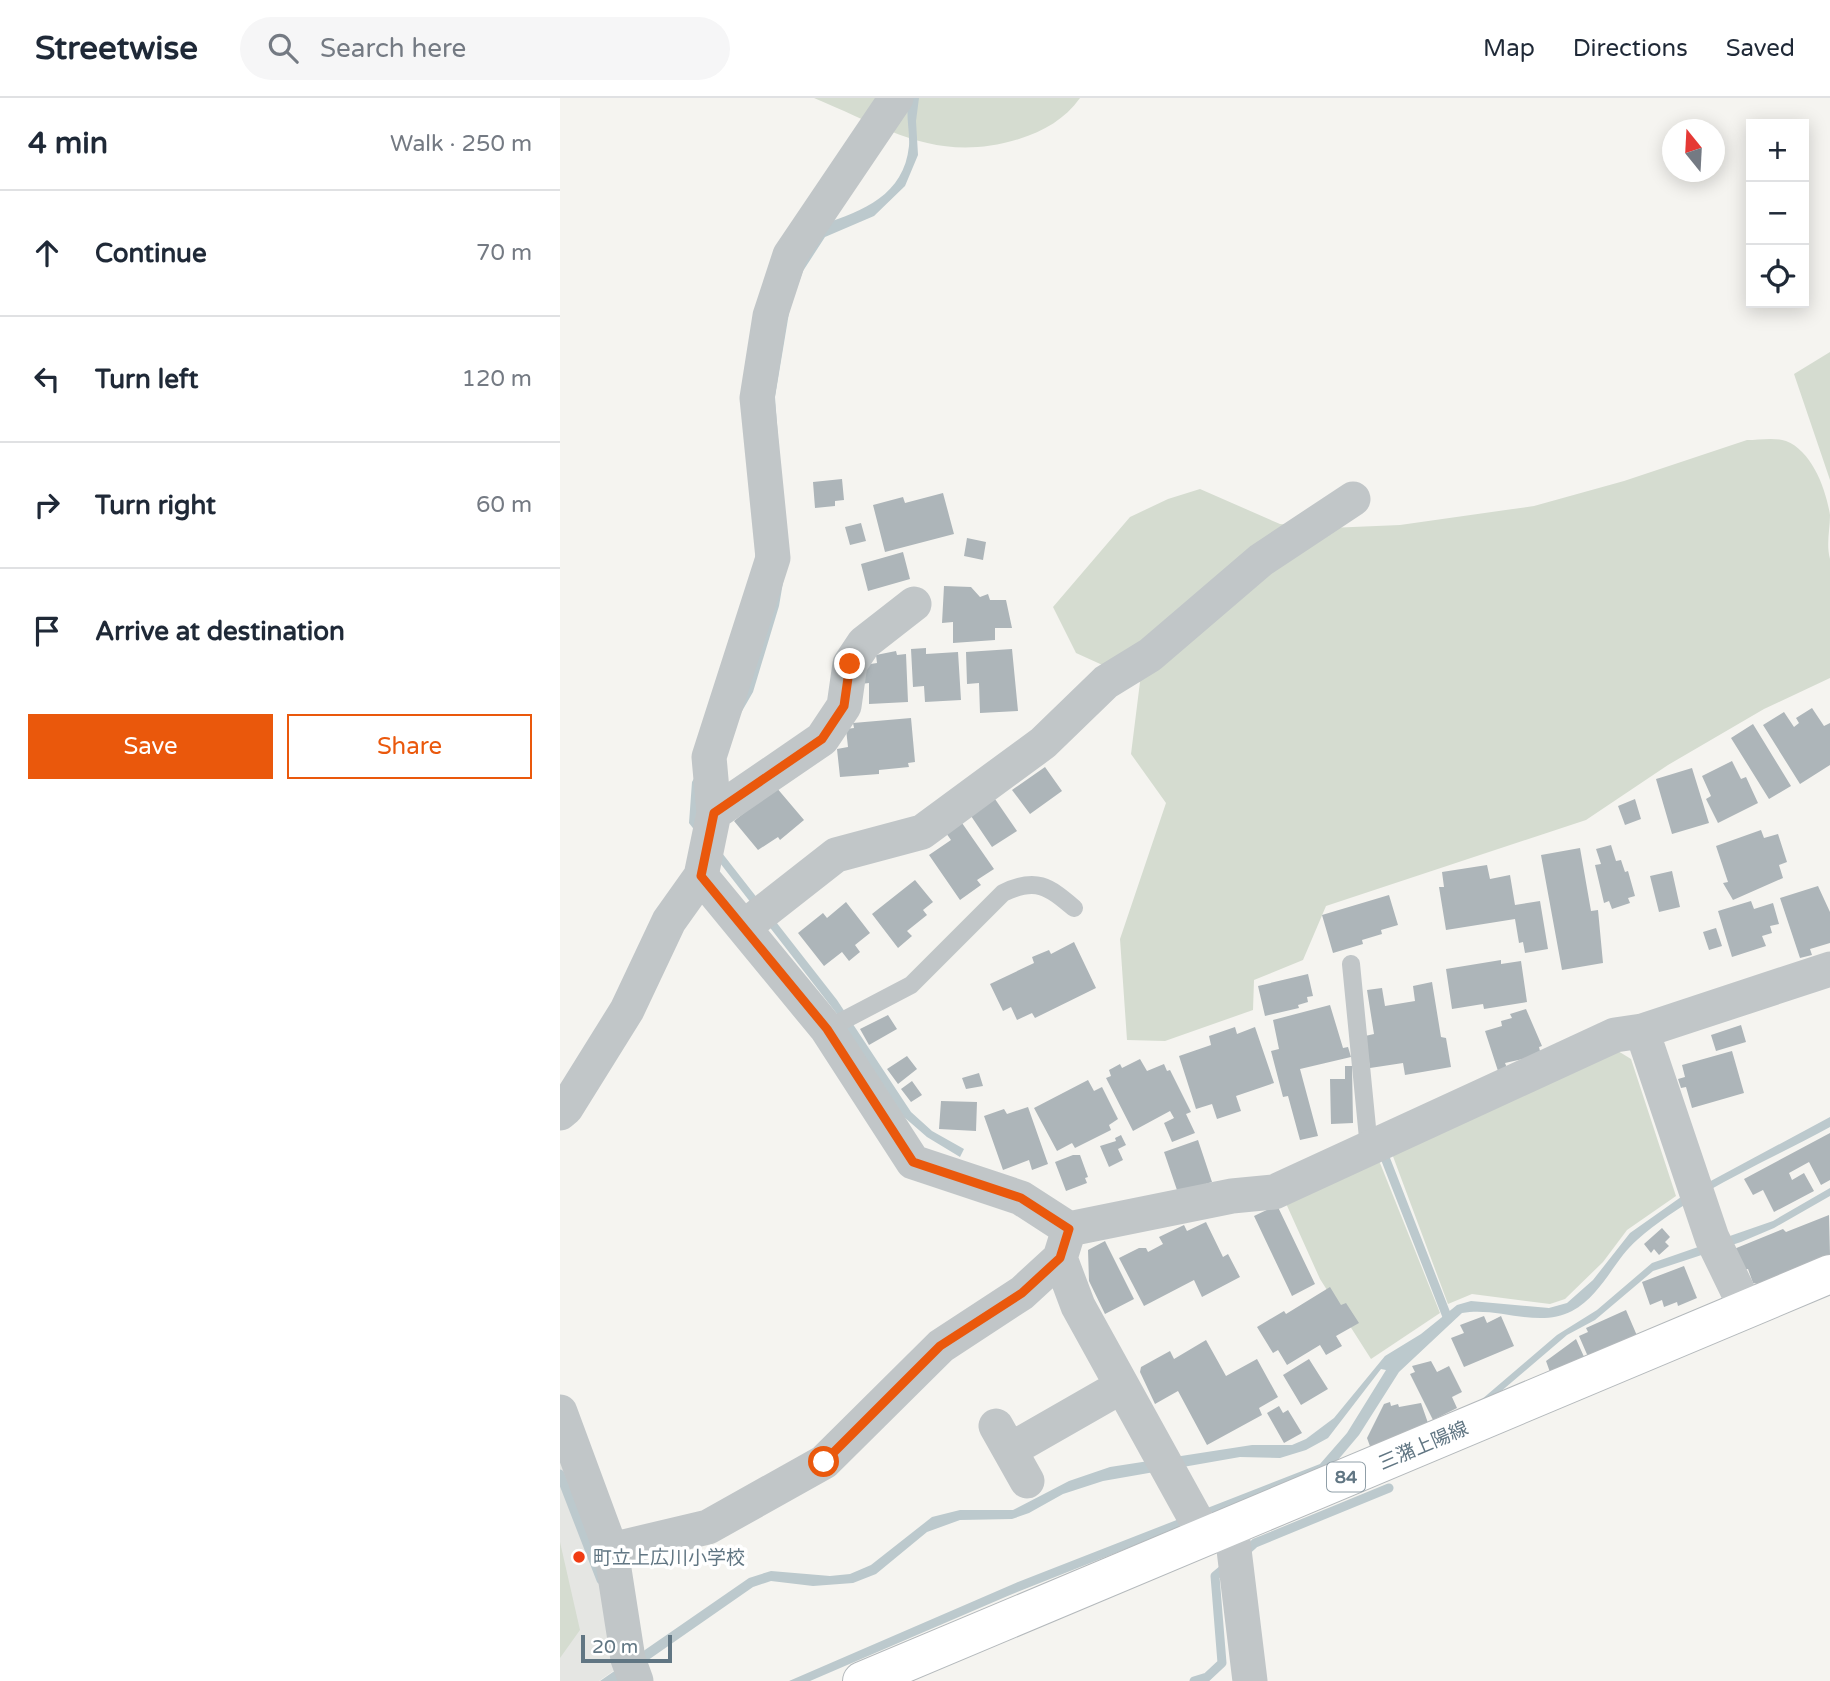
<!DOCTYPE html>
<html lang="en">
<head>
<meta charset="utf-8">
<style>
	body { margin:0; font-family:"Varela Round","Noto Sans JP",sans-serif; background:#f6f6f7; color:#1f2937 }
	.controls { position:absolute; right:21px; top:21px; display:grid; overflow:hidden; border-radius:0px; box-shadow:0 4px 18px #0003 }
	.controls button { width:63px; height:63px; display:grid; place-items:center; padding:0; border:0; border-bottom:2px solid #e0e1e3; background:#fff; color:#1f2937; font:35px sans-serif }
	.compass { position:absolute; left:1102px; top:21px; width:63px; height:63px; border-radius:50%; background:#fff; box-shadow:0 4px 18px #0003; rotate:342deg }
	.scale { position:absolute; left:21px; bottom:18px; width:91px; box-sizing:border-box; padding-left:7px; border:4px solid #617683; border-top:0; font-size:19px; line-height:24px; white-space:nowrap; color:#617683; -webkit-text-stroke:5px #fff; paint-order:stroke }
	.stop { position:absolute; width:21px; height:21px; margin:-16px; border:5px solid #ea580c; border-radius:50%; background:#fff }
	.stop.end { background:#ea580c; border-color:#fff; box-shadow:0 2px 7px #0008 }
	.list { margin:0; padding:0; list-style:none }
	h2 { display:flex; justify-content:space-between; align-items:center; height:91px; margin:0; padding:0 28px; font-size:30px }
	h2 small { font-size:23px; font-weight:400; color:#747a83 }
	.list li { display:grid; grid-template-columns:46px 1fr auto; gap:21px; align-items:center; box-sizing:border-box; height:126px; padding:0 28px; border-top:2px solid #e0e1e3 }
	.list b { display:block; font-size:26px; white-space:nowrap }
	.list em { font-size:23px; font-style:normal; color:#747a83 }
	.actions { display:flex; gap:14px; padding:21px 28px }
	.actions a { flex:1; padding:16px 0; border:2px solid #ea580c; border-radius:0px; text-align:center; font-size:24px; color:#ea580c }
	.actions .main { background:#ea580c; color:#fff }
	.icon { flex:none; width:38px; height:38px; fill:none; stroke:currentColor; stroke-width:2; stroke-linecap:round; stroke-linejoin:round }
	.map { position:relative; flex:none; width:1270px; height:1583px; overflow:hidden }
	header { display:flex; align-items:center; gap:42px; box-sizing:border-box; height:98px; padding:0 35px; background:#fff; border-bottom:2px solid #e0e1e3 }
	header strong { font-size:33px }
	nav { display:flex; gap:38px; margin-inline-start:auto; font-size:24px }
	.search { width:490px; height:63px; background:#f6f6f7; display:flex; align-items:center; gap:18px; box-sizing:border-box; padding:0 24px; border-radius:38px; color:#747a83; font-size:26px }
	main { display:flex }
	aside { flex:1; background:#fff }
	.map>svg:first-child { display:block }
	.built { fill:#e5e6e3 }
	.green { fill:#d5dcd0 }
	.water { fill:#bcc9cd }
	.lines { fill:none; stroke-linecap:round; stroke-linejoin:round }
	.stream { stroke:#bcc9cd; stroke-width:9 }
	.building { fill:#adb5b9 }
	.primary-casing { stroke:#b4b9bc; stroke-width:40 }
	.lane { stroke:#c1c6c8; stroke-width:18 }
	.street { stroke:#c1c6c8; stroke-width:35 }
	.primary { stroke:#fff; stroke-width:38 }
	.route { stroke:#ea580c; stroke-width:9 }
	.poi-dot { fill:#f13c13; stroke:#fff; stroke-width:2.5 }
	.labels { text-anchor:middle; stroke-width:7; stroke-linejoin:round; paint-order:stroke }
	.shield { fill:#fff; stroke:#909fa8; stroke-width:2 }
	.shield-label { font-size:18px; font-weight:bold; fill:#617683 }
	.street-label { font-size:19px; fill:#617683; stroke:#fff }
	.poi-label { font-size:19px; fill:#617683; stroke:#fff; text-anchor:start }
</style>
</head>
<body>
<header>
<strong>Streetwise</strong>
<div class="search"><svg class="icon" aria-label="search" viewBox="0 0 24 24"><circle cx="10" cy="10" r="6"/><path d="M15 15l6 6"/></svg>Search here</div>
<nav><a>Map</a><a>Directions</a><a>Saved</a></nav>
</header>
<main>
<aside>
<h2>4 min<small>Walk · 250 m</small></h2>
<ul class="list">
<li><svg class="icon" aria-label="ahead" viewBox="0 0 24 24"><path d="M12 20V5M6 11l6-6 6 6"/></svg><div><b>Continue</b></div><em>70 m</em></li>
<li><svg class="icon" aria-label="left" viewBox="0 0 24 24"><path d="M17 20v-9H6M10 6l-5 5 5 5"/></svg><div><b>Turn left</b></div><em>120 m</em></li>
<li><svg class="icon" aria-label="right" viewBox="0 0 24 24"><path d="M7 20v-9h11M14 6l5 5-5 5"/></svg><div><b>Turn right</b></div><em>60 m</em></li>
<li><svg class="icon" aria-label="arrive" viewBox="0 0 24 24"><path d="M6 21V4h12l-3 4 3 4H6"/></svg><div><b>Arrive at destination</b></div></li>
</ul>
<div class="actions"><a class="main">Save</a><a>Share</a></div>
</aside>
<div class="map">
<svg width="1270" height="1583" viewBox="0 0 1270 1583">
	<rect width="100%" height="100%" fill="#f5f4f0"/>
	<!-- built -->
	<path class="built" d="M0 1349 29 1428 62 1567 39 1583H0Z"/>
	<!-- green -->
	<path class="green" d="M254 0H520C505 21 484 33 459 41 377 66 329 31 254 0Z
		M1270 254V382L1234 276Z
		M1187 342C1198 342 1215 339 1226 343 1252 353 1266 391 1270 417 1270 432 1266 446 1270 461V580L1204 611 1108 667 1026 722 766 808 743 862 694 882 693 912 605 943 567 942 560 841 606 705 571 656 580 584 516 555 493 509 570 419 608 401 640 391 720 426 769 430 840 427 974 408 1064 383Z
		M1058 953 1071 961 1116 1098 1067 1132 1043 1164 1005 1201 990 1206 912 1196 888 1206 831 1053Z
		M818 1060 880 1215 811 1261 760 1181 724 1101Z
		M0 1444 20 1532 0 1560Z"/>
	<!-- water -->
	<path class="water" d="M349 0H359L356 23 358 57 345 88 314 118 265 139 243 173 230 209 215 299 227 461 219 508 193 594 139 688 137 723 277 902 351 1014 372 1033 404 1051 400 1059 367 1039 344 1019 277 916 129 725 132 684 182 594 218 223 263 126C303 113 344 97 349 48 350 32 345 17 349 0Z
		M1270 1019V1029C1208 1063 1130 1095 1077 1142 1053 1163 1042 1197 1012 1213 978 1231 938 1208 902 1215L839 1274 799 1337 772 1369 450 1497 250 1583H229L458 1484 760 1366 787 1335 826 1272 821 1271 768 1340 746 1352 720 1360 680 1359 543 1383 503 1396 469 1415 452 1421 400 1422 367 1434 316 1476 293 1485 253 1488 211 1483 193 1489 58 1583H40L189 1480 211 1473 270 1478 290 1476 311 1467 372 1419 400 1412H453L509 1383 550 1369 692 1347H732L746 1341 774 1320 825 1258 861 1236 897 1207 911 1203 989 1210 1007 1205 1033 1182 1070 1135 1121 1099Z
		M1270 1090V1098L1214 1130 1181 1144 1093 1173 1035 1222 1007 1237 925 1307 921 1302 997 1237 1037 1212 1092 1165 1213 1123Z"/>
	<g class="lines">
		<!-- stream -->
		<path class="stream" d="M824 1057 888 1221
			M0 1376 41 1482
			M684 1455 695 1445 829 1390
			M634 1583 647 1579 662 1565 655 1478 667 1468"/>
	</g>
	<!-- building -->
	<path class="building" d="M282 381 284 402 275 403V408L255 410 253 384Z
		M383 395 394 436 325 454 313 407 343 399 345 405Z
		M301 425 306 443 290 447 285 429Z
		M407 440 426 444 423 462 404 458Z
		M343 454 350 481 308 493 301 466Z
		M384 488 411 489 420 499 428 496 430 502H446L452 530H435V542L393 545V524L382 525Z
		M366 550V556L398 554 401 602 365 604 364 588 353 589 351 551Z
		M452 551 458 613 420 615 419 585 407 586 406 554Z
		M336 553 337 557 346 556 348 604 309 606V585L301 586 304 567 317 565 316 557Z
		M1252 610 1264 628 1270 625V667L1240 686 1203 627 1224 614 1234 629 1239 625 1236 620Z
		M351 620 355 664 348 665 349 669 319 672V676L280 679 277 651 288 649 286 631 294 630 293 625Z
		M1193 626 1231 688 1209 701 1171 640Z
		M1172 663 1181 681 1186 679 1198 705 1158 725 1146 701 1151 698 1142 678Z
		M485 669 502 693 470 716 452 692Z
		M1132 670 1149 725 1112 736 1096 681Z
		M216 689 244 722 220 742 218 739 198 752 174 723Z
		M435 701 457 733 432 749 411 718Z
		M1075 701 1081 721 1065 727 1058 708Z
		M402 725 434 771 417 782 421 787 400 802 369 757 391 742 386 735Z
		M1201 732 1204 740 1218 736 1227 764 1219 767 1223 780 1173 802 1163 785 1168 784 1156 748Z
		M1051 747 1056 763 1061 762 1065 774 1068 773 1075 798 1068 800 1070 805 1052 811 1049 803 1044 805 1035 767 1041 766 1036 751Z
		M1020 750 1031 813 1038 812 1043 865 1002 872 981 757Z
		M927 767 930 781 950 777 955 807 980 803 988 851 965 855 963 844 959 845 955 821 886 832 879 789H884L882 774Z
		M1112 773 1120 809 1099 814 1090 778Z
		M355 782 373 804 363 812 367 817 347 833 352 838 338 850 312 816Z
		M1258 788 1270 814V845L1250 851 1252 857 1240 860 1220 800Z
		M829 797 838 827 821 832 822 836 802 842 803 846 773 855 762 817Z
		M1191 803 1194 811 1213 805 1219 826 1210 828 1212 835 1202 838 1206 848 1172 859 1158 813Z
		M286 804 310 835 295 847 300 854 289 863 282 854 264 868 238 835 263 815 267 820Z
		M1156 830 1162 848 1149 852 1143 834Z
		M514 844 536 890 475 920 472 915 457 922 451 909 443 913 430 886 474 865 472 859 489 852 491 856Z
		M941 862V866L961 863 967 904 924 911 923 906 892 911 886 871Z
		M748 876 753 898 747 899 748 904 738 907 739 910 705 918 698 888Z
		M872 884 881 939 886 940 891 969 845 977 843 965 810 970 805 938 814 936 807 892 822 890 825 908 855 903 853 888Z
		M770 907 783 950 788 949 791 959 740 971 758 1038 740 1042 728 998 723 999 711 953 719 951 713 922Z
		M966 911 982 948 979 949 981 957 945 965 947 970 938 973 925 933 942 928 941 923 952 920 950 916Z
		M328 917 337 931 309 947 300 931Z
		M1181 927 1186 944 1156 953 1151 937Z
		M675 929 677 936 695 929 714 985 676 998 681 1013 657 1021 652 1006 636 1011 619 958 651 947 649 938Z
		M1172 953 1184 995 1132 1010 1126 989 1121 990 1118 981 1125 979 1122 967Z
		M347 958 357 971 338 986 327 971Z
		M580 961 587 973 604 966 607 973 610 972 631 1014 626 1016 635 1035 612 1044 604 1025 614 1020 610 1013 573 1033 546 980 551 978 549 972 560 966 562 970Z
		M785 968H792L793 1025 771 1026 770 981H785Z
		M419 975 423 988 406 991 402 980Z
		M528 982 534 993 542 989 558 1021 549 1027 551 1032 515 1050 512 1045 497 1053 474 1010Z
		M352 983 362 997 351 1004 341 991Z
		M381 1003 417 1004 416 1033 379 1031Z
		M468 1009 488 1066 472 1072 469 1062 443 1072 424 1018 444 1011 447 1016Z
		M1270 1035V1082L1261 1087 1249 1064 1229 1075 1232 1082 1244 1075 1254 1093 1214 1114 1203 1092 1193 1097 1184 1081Z
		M561 1037 566 1047 558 1051 563 1062 549 1069 540 1048 556 1043 555 1040Z
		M638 1042 652 1084 618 1095 604 1054Z
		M513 1057H520L528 1079 525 1080 527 1085 506 1093 495 1064Z
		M717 1107 755 1186 732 1198 694 1118Z
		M1269 1117 1270 1157 1198 1186 1193 1185 1188 1171 1183 1172 1174 1151 1223 1131 1226 1134Z
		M646 1124 663 1159 668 1156 680 1179 642 1199 634 1182 584 1208 559 1160 579 1150H586L588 1154 603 1146 599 1139 624 1127 627 1133Z
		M1102 1130 1110 1139 1105 1144 1109 1148 1099 1157 1094 1151 1091 1155 1084 1146Z
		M545 1143 574 1201 545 1216 529 1183 528 1152Z
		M1124 1168 1137 1200 1118 1208 1117 1204 1104 1209 1102 1202 1090 1207 1082 1184Z
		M770 1189 781 1207 786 1205 799 1225 776 1238 782 1248 766 1257 760 1247 727 1267 718 1252 713 1255 697 1229 724 1213 726 1216Z
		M1066 1212 1078 1240 1029 1261 1019 1238 1028 1234 1026 1230Z
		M924 1218 927 1225 941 1218 954 1248 904 1269 891 1240 904 1235 900 1227Z
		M1016 1241 1025 1261 991 1277 986 1263Z
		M646 1242 666 1278 697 1261 718 1299 699 1310 702 1317 647 1347 618 1293 595 1306 580 1274 581 1269 610 1253 614 1261Z
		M749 1261 768 1291 741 1307 723 1277Z
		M871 1263 877 1274 889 1268 902 1294 892 1299 897 1310 873 1322 850 1276 855 1274 852 1268Z
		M830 1304 831 1308 838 1306 839 1309 861 1305 868 1325 811 1351 807 1340 824 1306Z
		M719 1308 723 1315 728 1312 742 1335 724 1345 707 1315Z"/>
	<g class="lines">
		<defs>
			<path id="primary" d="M302 1583 1270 1176"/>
		</defs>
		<!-- primary casing -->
		<use href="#primary" class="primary-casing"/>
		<!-- lane -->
		<path class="lane" d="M791 866 809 1050
			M267 931 351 887 443 795C476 779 488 788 514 810"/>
		<!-- street -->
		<path class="street" d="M154 715 262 641 284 608 290 566 304 545 354 506
			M141 778 267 931 353 1064 461 1100 509 1131 672 1098 714 1094 1055 937 1082 933 1270 871
			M184 829 276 757 362 734 483 645 546 584 590 557 701 462 793 401
			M1082 933 1152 1140 1187 1212
			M0 1015 6 1010 67 912 109 823 141 778 154 715 149 659 213 460 197 300 210 218 230 157 336 0
			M500 1160 518 1208 645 1438
			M0 1314 51 1452 68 1561 76 1583
			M436 1328 467 1383
			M450 1352 562 1288
			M671 1427 690 1583
			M51 1452 148 1429 264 1364 381 1248 462 1195 500 1160 509 1131"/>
		<!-- primary -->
		<use href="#primary" class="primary"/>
	</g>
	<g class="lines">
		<!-- route -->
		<path class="route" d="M264 1364 380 1248 462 1195 500 1160 509 1131 461 1100 353 1064 267 931 141 778 154 715 262 641 284 608 290 566"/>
	</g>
	<!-- markers -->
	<circle class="poi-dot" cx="19" cy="1459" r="7"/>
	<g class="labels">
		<!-- shield labels -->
		<rect class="shield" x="767" y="1364.5" width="38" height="29" rx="5"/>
		<g class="shield-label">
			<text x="786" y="1385">84</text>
		</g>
		<!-- street labels -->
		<g class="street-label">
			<text transform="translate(863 1347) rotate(-23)" y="7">三潴上陽線</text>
		</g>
		<!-- poi labels -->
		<g class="poi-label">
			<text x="33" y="1466">町立上広川小学校</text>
		</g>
	</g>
</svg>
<div class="controls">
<button>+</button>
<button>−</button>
<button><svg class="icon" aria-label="locate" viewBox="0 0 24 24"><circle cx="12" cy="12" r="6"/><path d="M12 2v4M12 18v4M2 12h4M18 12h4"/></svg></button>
</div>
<svg class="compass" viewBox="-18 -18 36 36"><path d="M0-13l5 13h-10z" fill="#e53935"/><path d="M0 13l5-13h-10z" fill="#747a83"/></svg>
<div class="scale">20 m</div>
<div class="stop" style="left:264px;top:1364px"></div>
<div class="stop end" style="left:290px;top:566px"></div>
</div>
</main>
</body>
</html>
